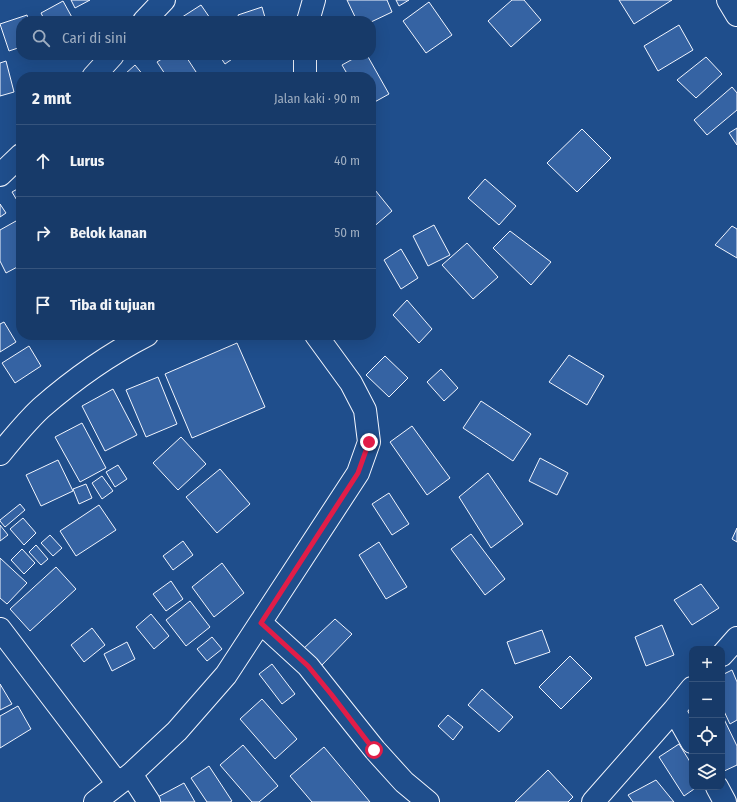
<!DOCTYPE html>
<html lang="id">
<head>
<meta charset="utf-8">
<style>
	body { margin:0; font-family:"Fira Sans Condensed",sans-serif; background:#244571; color:#f1f3f6 }
	.controls { position:absolute; right:12px; bottom:12px; display:grid; overflow:hidden; border-radius:8px; box-shadow:0 4px 16px #0002 }
	.controls button { width:36px; height:36px; display:grid; place-items:center; padding:0; border:0; border-bottom:1px solid #36547d; background:#173a69; color:#f1f3f6; font:20px sans-serif }
	.stop { position:absolute; width:12px; height:12px; margin:-9px; border:3px solid #e11d48; border-radius:50%; background:#fff }
	.stop.end { background:#e11d48; border-color:#fff; box-shadow:0 1px 4px #0008 }
	.list { margin:0; padding:0; list-style:none }
	h2 { display:flex; justify-content:space-between; align-items:center; height:52px; margin:0; padding:0 16px; font-size:17px }
	h2 small { font-size:13px; font-weight:400; color:#9eadc0 }
	.list li { display:grid; grid-template-columns:26px 1fr auto; gap:12px; align-items:center; box-sizing:border-box; height:72px; padding:0 16px; border-top:1px solid #36547d }
	.list b { display:block; font-size:15px; white-space:nowrap }
	.list em { font-size:13px; font-style:normal; color:#9eadc0 }
	.icon { flex:none; width:22px; height:22px; fill:none; stroke:currentColor; stroke-width:2; stroke-linecap:round; stroke-linejoin:round }
	.map { position:relative; flex:none; width:737px; height:802px; overflow:hidden }
	.search { position:absolute; background:#173a69; box-shadow:0 4px 16px #0002; left:16px; top:16px; width:360px; height:44px; display:flex; align-items:center; gap:10px; box-sizing:border-box; padding:0 14px; border-radius:16px; color:#9eadc0; font-size:15px }
	.panel { position:absolute; background:#173a69; box-shadow:0 4px 16px #0002; left:16px; top:72px; width:360px; height:268px; border-radius:16px }
	.map>svg:first-child { display:block }
	.building { fill:#3563a3; stroke:#f2f6ff }
	.lines { fill:none; stroke-linecap:round; stroke-linejoin:round }
	.minor-casing { stroke:#f2f6ff; stroke-width:24 }
	.minor { stroke:#1f4e8c; stroke-width:22 }
	.route { stroke:#e11d48; stroke-width:5 }
</style>
</head>
<body>
<div class="map">
<svg width="737" height="802" viewBox="0 0 737 802">
	<rect width="100%" height="100%" fill="#1f4e8c"/>
	<!-- building -->
	<path class="building" d="M71 0H90L75 8Z
		M347 0H387L392 12 371 22V21H357Z
		M396 0H409L399 6Z
		M512 0H524L541 20 511 47 488 21Z
		M619 0H672L634 24Z
		M63 1 74 21H45L41 13Z
		M429 2 452 35 426 53 403 21Z
		M201 5 212 21H176Z
		M262 7 266 21H240L238 15Z
		M27 15 29 21H21V47L9 51 0 24Z
		M679 25 693 50 658 71 644 46Z
		M168 55H185L198 75 195 77H167L157 62Z
		M219 55H238L225 64Z
		M360 55H367L389 94 371 104V77H349L342 65Z
		M706 57 722 74 696 98 677 80Z
		M6 61 14 92 0 96V63Z
		M135 65 144 76 143 77H127L125 74Z
		M732 87 737 93V110L707 135 694 120Z
		M737 128V145L729 133Z
		M582 129 611 158 577 192 547 163Z
		M485 179 516 206 499 225 468 198Z
		M371 185 392 211 371 229Z
		M21 187V207L12 192Z
		M0 204 6 213 0 217Z
		M16 221 21 230V265L6 273 0 261V230Z
		M434 225 450 255 428 266 413 236Z
		M732 226 737 229V258L715 245Z
		M510 231 551 262 531 285 493 248Z
		M467 243 498 277 473 299 442 265Z
		M401 249 418 278 401 289 384 260Z
		M407 300 432 329 419 343 393 315Z
		M4 322 16 342 0 352V324Z
		M237 343 265 407 192 438 165 374Z
		M29 346 41 366 15 383 2 363Z
		M569 355 604 376 587 405 549 382Z
		M385 356 408 378 389 397 366 375Z
		M441 369 458 388 444 401 427 382Z
		M158 377 177 424 146 437 126 390Z
		M113 389 137 435 105 451 82 406Z
		M481 401 531 434 513 461 463 428Z
		M82 423 106 468 80 482 55 437Z
		M412 426 450 478 427 495 390 442Z
		M181 437 206 464 178 490 153 463Z
		M540 458 568 473 557 495 529 481Z
		M58 460 73 491 41 506 26 475Z
		M118 465 127 479 115 487 106 472Z
		M220 469 250 504 217 533 186 497Z
		M488 473 523 524 491 548 459 497Z
		M102 476 113 491 102 499 92 483Z
		M86 484 92 498 79 504 73 489Z
		M389 493 409 524 392 535 372 504Z
		M20 504 25 510 5 527 0 521V520Z
		M99 505 116 530 76 556 60 531Z
		M23 518 36 533 24 545 10 529Z
		M0 525 8 535 0 541Z
		M737 528V542L732 539Z
		M471 534 505 579 485 595 451 549Z
		M50 535 62 548 53 556 41 543Z
		M183 541 193 555 173 570 163 556Z
		M379 542 407 587 386 599 359 555Z
		M36 545 48 559 41 565 29 552Z
		M22 549 35 563 24 574 11 560Z
		M0 558 27 583 7 604 0 598Z
		M222 563 244 593 214 617 192 587Z
		M56 567 76 589 30 631 10 609Z
		M171 581 183 599 166 611 153 594Z
		M701 584 719 608 692 625 674 600Z
		M190 601 210 627 186 646 166 620Z
		M151 614 169 636 154 649 136 627Z
		M335 619 352 634 320 667 302 650Z
		M662 625 674 655 646 666 635 637Z
		M92 628 105 645 84 662 71 645Z
		M542 630 550 652 515 664 507 642Z
		M212 637 222 649 207 661 197 649Z
		M127 642 135 659 112 671 104 654Z
		M570 656 592 678 561 709 539 687Z
		M272 664 295 694 282 704 259 674Z
		M732 670 737 682V720L730 724 722 707V675Z
		M0 684 12 704 0 710Z
		M482 689 513 717 499 732 468 705Z
		M262 699 297 739 275 759 240 719Z
		M18 706 31 729 0 748V716Z
		M448 715 463 727 453 740 438 726Z
		M722 715 737 746V765L722 772Z
		M679 744 692 765V787H697L684 796 659 757Z
		M243 745 278 786 259 802H252L220 765Z
		M324 747 370 802H312L290 776Z
		M209 766 232 801 230 802H207L191 778Z
		M548 770 573 797 568 802H515Z
		M656 780 674 802H633L628 795Z
		M184 783 195 802H156L154 799Z"/>
	<g class="lines">
		<defs>
			<path id="minor" d="M728 0 737 15
				M144 21 164 0
				M308 21 314 0
				M93 77 113 55
				M305 77V55
				M0 175 21 155
				M0 454C13 438 26 422 41 408 73 380 108 355 147 335
				M261 623 308 666 331 695 375 750 404 782 428 802
				M0 629 118 784
				M722 655 737 638
				M692 688 674 710 692 742
				M131 774 149 802
				M717 787 725 802
				M95 802 131 774 177 731 226 675 358 473 369 442 365 410 351 383 316 335
				M593 802 674 710"/>
		</defs>
		<!-- minor casing -->
		<use href="#minor" class="minor-casing"/>
		<!-- minor -->
		<use href="#minor" class="minor"/>
	</g>
	<g class="lines">
		<!-- route -->
		<path class="route" d="M369 442 358 473 261 623 308 666 331 694 374 750"/>
	</g>
</svg>
<div class="controls">
<button>+</button>
<button>−</button>
<button><svg class="icon" aria-label="locate" viewBox="0 0 24 24"><circle cx="12" cy="12" r="6"/><path d="M12 2v4M12 18v4M2 12h4M18 12h4"/></svg></button>
<button><svg class="icon" aria-label="layers" viewBox="0 0 24 24"><path d="M12 4l9 5-9 5-9-5zM3 14l9 5 9-5"/></svg></button>
</div>
<div class="stop" style="left:374px;top:750px"></div>
<div class="stop end" style="left:369px;top:442px"></div>
<div class="search"><svg class="icon" aria-label="search" viewBox="0 0 24 24"><circle cx="10" cy="10" r="6"/><path d="M15 15l6 6"/></svg>Cari di sini</div>
<section class="panel">
<h2>2 mnt<small>Jalan kaki · 90 m</small></h2>
<ul class="list">
<li><svg class="icon" aria-label="ahead" viewBox="0 0 24 24"><path d="M12 20V5M6 11l6-6 6 6"/></svg><div><b>Lurus</b></div><em>40 m</em></li>
<li><svg class="icon" aria-label="right" viewBox="0 0 24 24"><path d="M7 20v-9h11M14 6l5 5-5 5"/></svg><div><b>Belok kanan</b></div><em>50 m</em></li>
<li><svg class="icon" aria-label="arrive" viewBox="0 0 24 24"><path d="M6 21V4h12l-3 4 3 4H6"/></svg><div><b>Tiba di tujuan</b></div></li>
</ul>
</section>
</div>
</body>
</html>
